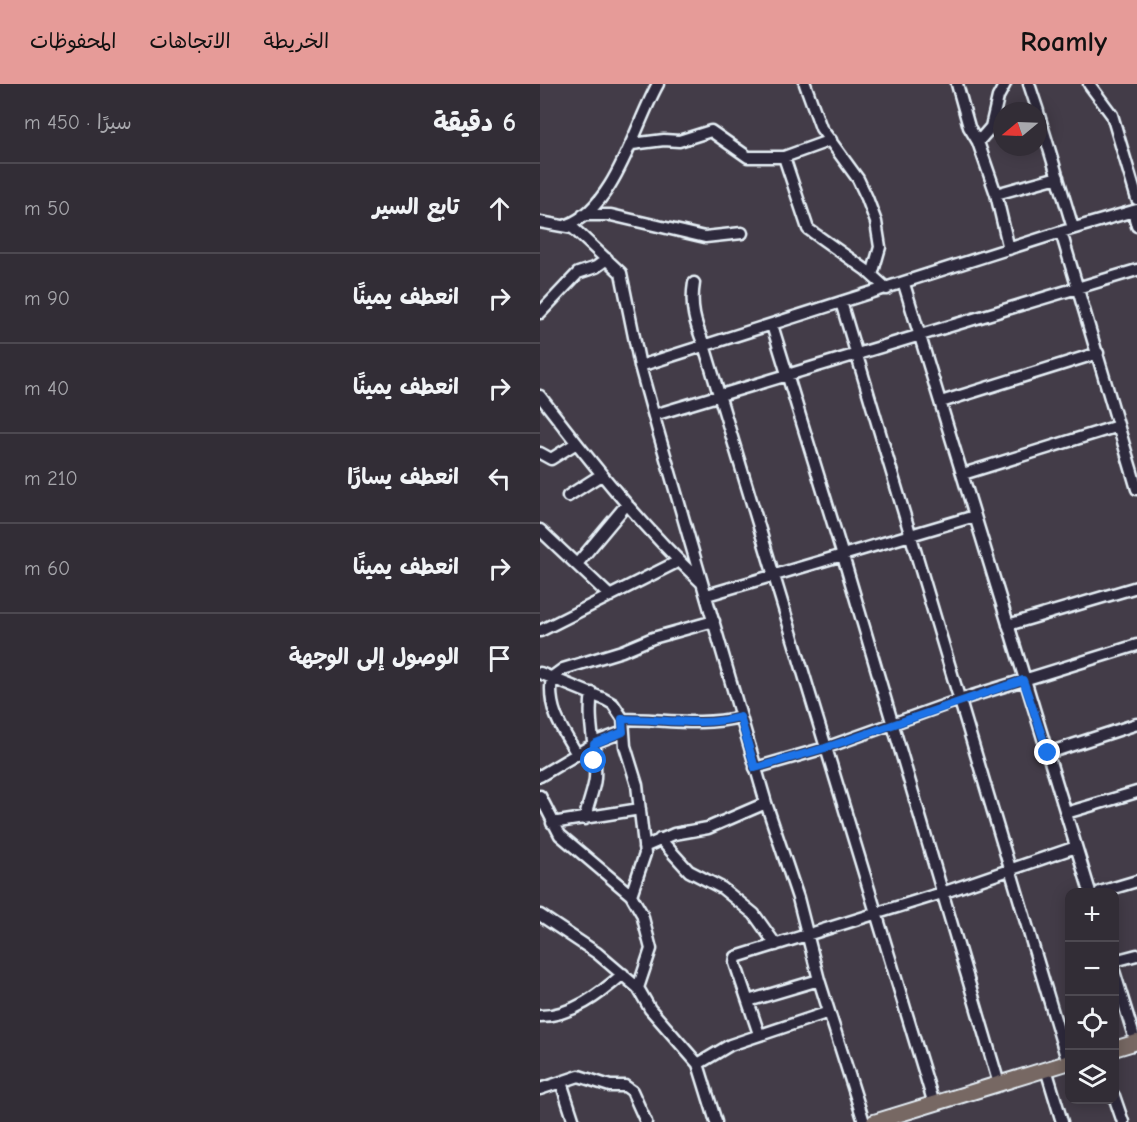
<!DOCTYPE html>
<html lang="ar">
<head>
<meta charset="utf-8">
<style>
	body { margin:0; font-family:"Comic Neue","Playpen Sans Arabic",sans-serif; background:#3a353e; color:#f1f3f6; direction:rtl }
	.controls { position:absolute; right:18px; bottom:18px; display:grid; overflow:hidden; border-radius:12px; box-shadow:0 3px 15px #0003 }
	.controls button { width:54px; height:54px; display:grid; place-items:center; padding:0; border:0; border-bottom:2px solid #4d4951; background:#322d36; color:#f1f3f6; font:30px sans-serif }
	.compass { position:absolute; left:453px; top:18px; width:54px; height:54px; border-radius:50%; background:#322d36; box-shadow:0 3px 15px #0003; rotate:251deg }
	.stop { position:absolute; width:18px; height:18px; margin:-14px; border:4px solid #1a73e8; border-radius:50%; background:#fff }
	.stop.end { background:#1a73e8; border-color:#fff; box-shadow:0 2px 6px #0008 }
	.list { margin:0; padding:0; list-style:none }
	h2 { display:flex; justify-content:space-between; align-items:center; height:78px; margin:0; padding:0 24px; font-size:26px }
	h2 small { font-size:20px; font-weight:400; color:#a8a8ad }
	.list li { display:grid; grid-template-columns:39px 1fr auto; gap:18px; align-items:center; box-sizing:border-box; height:90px; padding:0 24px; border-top:2px solid #4d4951 }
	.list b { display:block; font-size:22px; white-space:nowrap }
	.list em { font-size:20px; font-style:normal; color:#a8a8ad }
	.icon { flex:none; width:33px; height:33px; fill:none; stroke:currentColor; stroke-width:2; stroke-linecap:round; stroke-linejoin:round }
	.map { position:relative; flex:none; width:597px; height:1038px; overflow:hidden; direction:ltr }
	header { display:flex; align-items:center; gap:36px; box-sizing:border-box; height:84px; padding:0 30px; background:#e69b98; color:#111 }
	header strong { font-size:28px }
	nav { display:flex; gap:33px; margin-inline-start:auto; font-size:21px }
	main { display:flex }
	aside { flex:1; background:#322d36 }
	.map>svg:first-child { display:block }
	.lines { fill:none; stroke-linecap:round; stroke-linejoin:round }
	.minor-casing { stroke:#e8f1f8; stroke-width:15 }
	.major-casing { stroke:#e8f1f8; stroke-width:18 }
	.minor { stroke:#2f2a3d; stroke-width:10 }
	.major { stroke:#776864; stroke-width:14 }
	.route { stroke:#1a73e8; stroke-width:8 }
</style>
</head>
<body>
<header>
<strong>Roamly</strong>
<nav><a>الخريطة</a><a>الاتجاهات</a><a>المحفوظات</a></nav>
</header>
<main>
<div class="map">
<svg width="597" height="1038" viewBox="0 0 597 1038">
	<rect width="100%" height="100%" fill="#433c48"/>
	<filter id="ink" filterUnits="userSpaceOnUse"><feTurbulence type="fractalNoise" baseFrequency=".0167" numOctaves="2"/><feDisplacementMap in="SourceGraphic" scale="12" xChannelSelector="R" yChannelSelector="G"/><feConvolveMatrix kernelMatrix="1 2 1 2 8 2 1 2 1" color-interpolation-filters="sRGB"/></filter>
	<g filter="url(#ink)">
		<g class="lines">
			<defs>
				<path id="minor" d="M265 0 281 44 318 95 327 114 336 138 340 163 332 191
					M417 0 429 43 438 58 456 110 469 165
					M489 0 498 27
					M549 0 572 31 597 115
					M498 28 533 144
					M438 58 451 43 458 13 465 0
					M92 60 124 56 139 57 171 47 208 73H244L291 56
					M244 73 268 145 326 186 347 205
					M456 110 518 93
					M593 127 597 142
					M43 131H71L165 153 202 149
					M0 138 33 144 81 189 100 282 118 347 226 719 258 814 279 896 324 1038
					M27 141C75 124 95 40 118 0
					M521 148 597 405
					M154 199C150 223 155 239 164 261L394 1020
					M364 200 550 808
					M301 218 528 979
					M0 229 38 189 56 183 67 175
					M232 241 303 472 459 1000
					M100 282 521 148 597 126
					M0 312C50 377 101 442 161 498
					M401 318 558 269
					M114 331 597 186
					M0 369 11 375 35 360
					M423 390 578 342
					M28 412 61 391
					M0 446 70 512
					M37 480 87 420
					M167 511 435 432
					M468 541 597 503
					M0 547 139 477
					M0 589 64 615 73 620 83 635 85 662 97 701 105 770 91 811
					M83 635C123 635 161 643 200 633
					M508 669 597 640
					M37 670C21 644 7 624 12 593L23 585 82 567 113 554 174 537
					M215 684 285 664 419 616 597 561
					M0 692 59 657 83 648
					M0 712 20 751 91 811 102 830 111 865 98 904
					M526 729 597 708
					M45 735C47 721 54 707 55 694 57 664 47 639 52 609
					M12 739 100 725
					M120 755 149 787 182 804 214 830 236 861
					M104 763 134 750 168 744 226 719
					M560 808 597 797
					M0 831 57 869 98 904 110 925 158 980 176 1038
					M574 877 597 871
					M574 887 596 959
					M208 917 279 896
					M0 932C32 932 60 910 83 890
					M219 950 195 879 196 873 402 809 536 763
					M158 980 190 961 289 928
					M506 985 522 1038
					M21 998 34 1038
					M0 1005 39 992 70 1002H85L92 1007 106 1038
					M574 1012 583 1038"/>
				<path id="major" d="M574 965 597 958
					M334 1038 530 978"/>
			</defs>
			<!-- minor casing -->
			<use href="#minor" class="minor-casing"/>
			<!-- major casing -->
			<use href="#major" class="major-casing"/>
			<!-- minor -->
			<use href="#minor" class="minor"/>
			<!-- major -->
			<use href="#major" class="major"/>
		</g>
	</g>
	<g class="lines" filter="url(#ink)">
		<!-- route -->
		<path class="route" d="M54 677V660L83 648 82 635C123 635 161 643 200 633L215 684 285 664 483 596 508 669"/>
	</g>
</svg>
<div class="controls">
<button>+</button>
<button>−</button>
<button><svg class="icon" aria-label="locate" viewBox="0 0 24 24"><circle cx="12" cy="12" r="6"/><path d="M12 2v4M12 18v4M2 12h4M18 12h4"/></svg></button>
<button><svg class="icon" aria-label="layers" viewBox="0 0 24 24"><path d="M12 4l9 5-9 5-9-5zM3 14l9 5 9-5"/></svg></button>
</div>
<svg class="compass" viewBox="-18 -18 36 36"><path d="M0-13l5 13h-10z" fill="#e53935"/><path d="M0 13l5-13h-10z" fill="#a8a8ad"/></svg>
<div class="stop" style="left:54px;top:677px"></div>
<div class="stop end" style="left:508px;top:669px"></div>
</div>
<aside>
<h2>6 دقيقة<small>سيرًا · 450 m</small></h2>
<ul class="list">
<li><svg class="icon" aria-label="ahead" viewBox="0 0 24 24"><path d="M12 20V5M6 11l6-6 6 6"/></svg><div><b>تابع السير</b></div><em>50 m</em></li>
<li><svg class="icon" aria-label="right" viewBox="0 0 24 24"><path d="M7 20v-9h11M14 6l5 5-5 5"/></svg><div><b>انعطف يمينًا</b></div><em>90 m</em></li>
<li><svg class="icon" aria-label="right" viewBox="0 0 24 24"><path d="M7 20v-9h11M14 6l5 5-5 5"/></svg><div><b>انعطف يمينًا</b></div><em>40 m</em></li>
<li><svg class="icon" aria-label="left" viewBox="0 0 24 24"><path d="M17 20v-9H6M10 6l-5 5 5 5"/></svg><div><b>انعطف يسارًا</b></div><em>210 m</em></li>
<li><svg class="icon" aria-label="right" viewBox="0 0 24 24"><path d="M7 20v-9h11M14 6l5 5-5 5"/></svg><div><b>انعطف يمينًا</b></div><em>60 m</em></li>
<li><svg class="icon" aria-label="arrive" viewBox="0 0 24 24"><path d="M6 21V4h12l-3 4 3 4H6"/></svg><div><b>الوصول إلى الوجهة</b></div></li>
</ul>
</aside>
</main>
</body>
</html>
